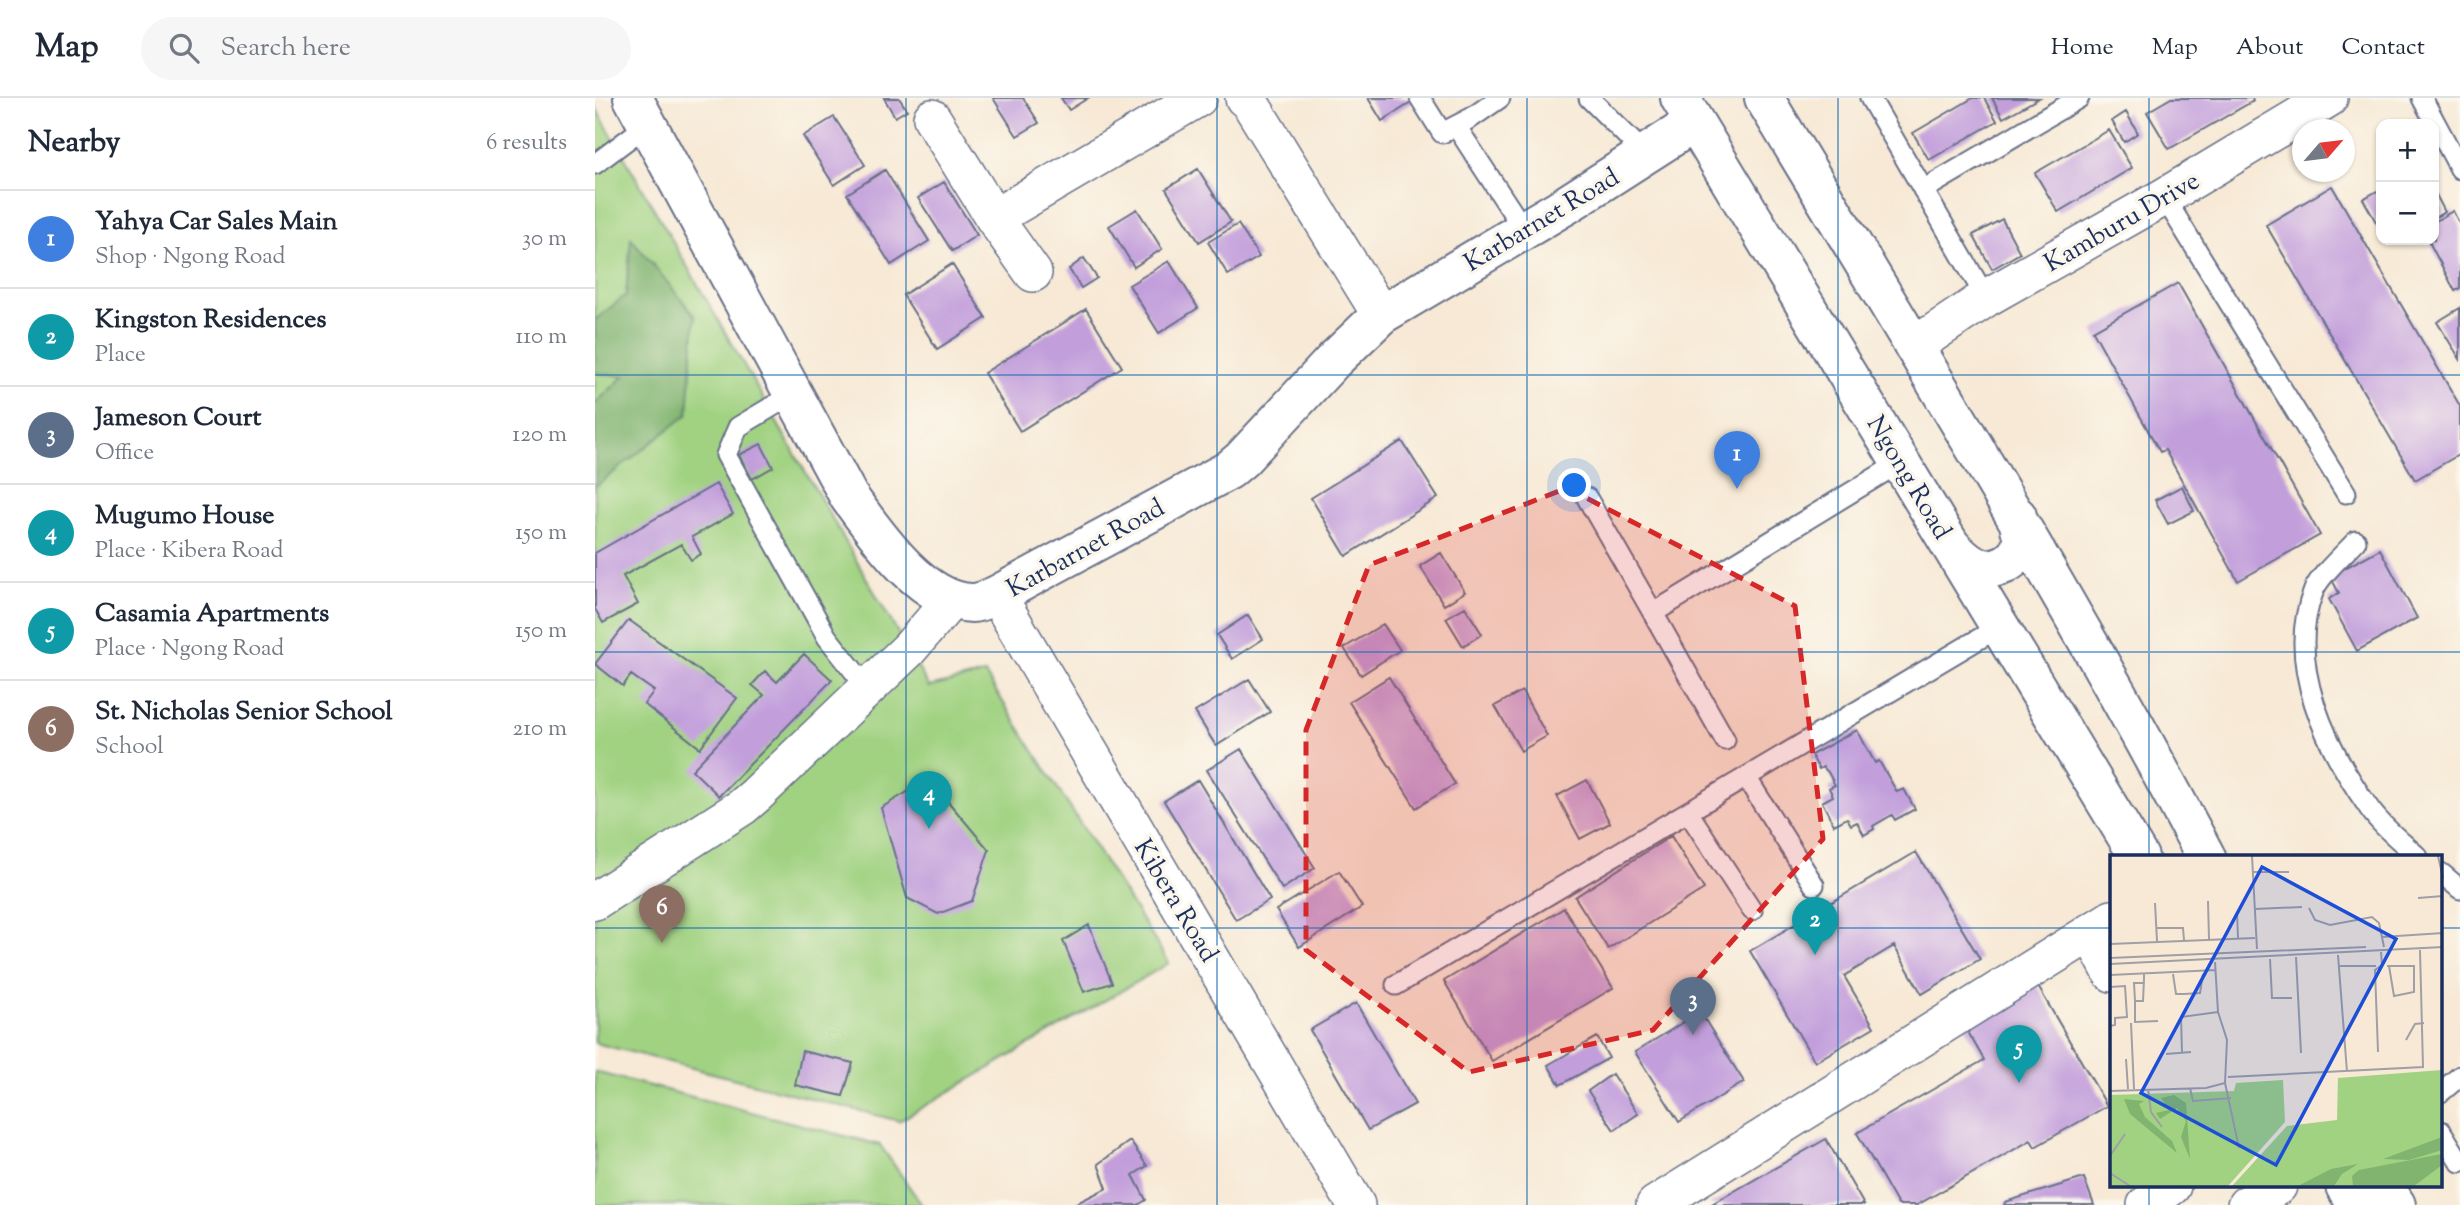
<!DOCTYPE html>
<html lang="en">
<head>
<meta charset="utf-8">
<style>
	body { margin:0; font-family:"Sorts Mill Goudy",serif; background:#f6f6f7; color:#1f2937 }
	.controls { position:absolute; right:21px; top:21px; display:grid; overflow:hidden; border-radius:14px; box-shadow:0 2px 5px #0004 }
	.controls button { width:63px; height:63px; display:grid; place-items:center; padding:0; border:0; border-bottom:2px solid #e0e1e3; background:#fff; color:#1f2937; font:35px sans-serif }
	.compass { position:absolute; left:1697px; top:21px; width:63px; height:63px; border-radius:50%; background:#fff; box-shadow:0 2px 5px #0004; rotate:62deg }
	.you { position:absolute; left:980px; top:388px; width:24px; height:24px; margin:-18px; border:5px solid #fff; border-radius:50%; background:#1a73e8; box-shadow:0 0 0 10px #1a73e833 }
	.badge { display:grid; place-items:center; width:46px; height:46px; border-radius:50%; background:#1f6fb2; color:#fff; font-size:23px; font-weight:700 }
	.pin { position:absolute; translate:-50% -58px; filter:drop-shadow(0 2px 4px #0008) }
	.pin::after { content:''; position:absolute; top:37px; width:24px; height:21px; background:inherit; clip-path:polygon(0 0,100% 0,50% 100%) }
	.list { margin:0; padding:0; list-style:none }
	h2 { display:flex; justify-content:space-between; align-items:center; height:91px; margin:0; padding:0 28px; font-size:30px }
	h2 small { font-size:23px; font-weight:400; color:#747a83 }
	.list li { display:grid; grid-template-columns:46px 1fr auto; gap:21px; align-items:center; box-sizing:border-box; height:98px; padding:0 28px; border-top:2px solid #e0e1e3 }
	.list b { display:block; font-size:26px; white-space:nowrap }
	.list p { margin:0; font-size:23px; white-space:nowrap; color:#747a83 }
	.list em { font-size:23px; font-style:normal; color:#747a83 }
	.icon { flex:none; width:38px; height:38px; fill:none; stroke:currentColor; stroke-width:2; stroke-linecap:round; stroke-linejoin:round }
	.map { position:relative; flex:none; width:1865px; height:1107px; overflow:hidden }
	header { display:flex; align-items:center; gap:42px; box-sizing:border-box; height:98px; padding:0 35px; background:#fff; border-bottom:2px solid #e0e1e3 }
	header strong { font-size:33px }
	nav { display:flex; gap:38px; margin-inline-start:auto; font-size:24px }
	.search { width:490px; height:63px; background:#f6f6f7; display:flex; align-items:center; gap:18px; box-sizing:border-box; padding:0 24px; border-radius:38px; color:#747a83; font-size:26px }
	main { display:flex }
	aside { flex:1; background:#fff }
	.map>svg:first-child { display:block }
	.green { fill:#a0d281; stroke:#5e8070; stroke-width:2 }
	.forest { fill:#80b46f; stroke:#4e7266; stroke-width:2 }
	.building { fill:#c29fdb }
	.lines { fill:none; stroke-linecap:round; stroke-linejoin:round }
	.service-casing { stroke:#687088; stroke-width:23 }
	.minor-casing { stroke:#687088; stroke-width:40 }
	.tertiary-casing { stroke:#687088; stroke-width:42 }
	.secondary-casing { stroke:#687088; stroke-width:42 }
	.service { stroke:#fff; stroke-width:19 }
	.minor { stroke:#fff; stroke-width:37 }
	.tertiary { stroke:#fff; stroke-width:38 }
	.secondary { stroke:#fff; stroke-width:38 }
	.marked { fill:#d62828; fill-opacity:0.2; stroke:#d62828; stroke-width:5; stroke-dasharray:14 9; stroke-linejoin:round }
	.grid { fill:none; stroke:#1f6fb2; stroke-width:2; stroke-opacity:0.55 }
	.labels { text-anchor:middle; stroke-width:7; stroke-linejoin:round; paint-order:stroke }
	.street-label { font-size:26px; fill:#1b2f5e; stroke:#fbf7ec }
	.inset-road { fill:none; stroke:#9f9fa5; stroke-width:2 }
	.view { fill:#1d4ed8; fill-opacity:0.15; stroke:#1d4ed8; stroke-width:3.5 }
	.inset-edge { fill:none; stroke:#1b2f5e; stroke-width:3.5 }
</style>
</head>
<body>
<header>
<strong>Map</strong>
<div class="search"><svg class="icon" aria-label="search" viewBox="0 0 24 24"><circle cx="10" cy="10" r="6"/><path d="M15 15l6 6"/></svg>Search here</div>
<nav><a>Home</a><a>Map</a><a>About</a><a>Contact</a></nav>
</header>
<main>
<aside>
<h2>Nearby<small>6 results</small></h2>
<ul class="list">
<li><span class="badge" style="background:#3f7fe0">1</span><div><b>Yahya Car Sales Main</b><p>Shop · Ngong Road</p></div><em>30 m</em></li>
<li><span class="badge" style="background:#0f9aa8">2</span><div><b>Kingston Residences</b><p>Place</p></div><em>110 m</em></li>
<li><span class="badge" style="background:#5c6f8a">3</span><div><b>Jameson Court</b><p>Office</p></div><em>120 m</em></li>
<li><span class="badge" style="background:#0f9aa8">4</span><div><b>Mugumo House</b><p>Place · Kibera Road</p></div><em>150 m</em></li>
<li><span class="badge" style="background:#0f9aa8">5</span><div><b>Casamia Apartments</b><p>Place · Ngong Road</p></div><em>150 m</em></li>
<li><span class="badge" style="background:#8d6e63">6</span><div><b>St. Nicholas Senior School</b><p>School</p></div><em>210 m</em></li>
</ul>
</aside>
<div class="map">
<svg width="1865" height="1107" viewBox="0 0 1865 1107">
	<rect width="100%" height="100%" fill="#fbf7ec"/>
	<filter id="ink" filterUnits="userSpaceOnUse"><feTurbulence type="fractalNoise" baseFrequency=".0143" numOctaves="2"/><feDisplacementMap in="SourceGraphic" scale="14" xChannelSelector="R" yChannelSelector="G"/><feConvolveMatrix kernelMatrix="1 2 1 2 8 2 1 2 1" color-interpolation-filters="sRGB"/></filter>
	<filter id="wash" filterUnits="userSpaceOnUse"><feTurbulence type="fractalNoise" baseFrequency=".00686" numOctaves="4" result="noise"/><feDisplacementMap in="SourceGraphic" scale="28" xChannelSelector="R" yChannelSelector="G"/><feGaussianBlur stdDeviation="1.57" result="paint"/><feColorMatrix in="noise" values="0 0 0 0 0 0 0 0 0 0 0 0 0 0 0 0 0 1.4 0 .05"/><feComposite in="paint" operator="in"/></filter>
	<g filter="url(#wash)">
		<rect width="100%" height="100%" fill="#f7e9d5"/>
		<!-- green -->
		<path class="green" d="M0 8 334 589 390 576 574 865 304 1023 0 945Z
			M0 974 285 1047 327 1107H0Z"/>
		<!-- forest -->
		<path class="forest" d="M36 140 100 218 93 316 0 389V306L29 278 0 275V222L31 197Z"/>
		<g id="blocks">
			<!-- building -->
			<path class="building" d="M289 0H304L312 12 300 19Z
				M398 0H428L444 25 422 38Z
				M466 0H493L474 12Z
				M773 0H817L819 3 787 23Z
				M1378 0H1389L1402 23 1334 62 1318 35Z
				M1397 0H1444L1408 20Z
				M1576 0H1657L1658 3 1574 51 1552 14Z
				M1531 14 1543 35 1529 44 1517 23Z
				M239 19 270 67 239 87 208 38Z
				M1514 32 1537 70 1463 114 1440 75Z
				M603 71 636 124 604 144 571 91Z
				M290 72 334 143 296 167 252 96Z
				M349 84 382 137 357 153 323 100Z
				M1737 88 1865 308V356L1820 382 1671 127Z
				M1786 91V133L1768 101Z
				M1839 93 1850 114 1839 120Z
				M542 111 567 151 539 169 514 128Z
				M1858 113 1865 127V190L1860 193 1833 142H1839V124Z
				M1407 121 1425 155 1397 171 1378 137Z
				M643 126 664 159 633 177 613 144Z
				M489 160 502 180 486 190 474 171Z
				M574 163 603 210 564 235 534 187Z
				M357 166 391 220 342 251 308 197Z
				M1583 185 1725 437 1643 483 1570 352 1565 354 1498 233Z
				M1865 210V261L1842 224Z
				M491 211 527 269 425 333 389 275Z
				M807 343 843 400 751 458 716 400Z
				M166 346 178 369 157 381 144 357Z
				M121 386 138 416 97 439 106 456 96 462 86 446 28 478 43 506 8 525 0 511V455Z
				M1587 388 1599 413 1573 426 1560 402Z
				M1785 451 1822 520 1762 553 1734 501 1744 495 1735 478Z
				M846 455 870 494 849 507 825 468Z
				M870 509 887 536 868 548 851 520Z
				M653 517 668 541 637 561 622 537Z
				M34 522 142 600 105 650 49 606 59 593 36 577 28 588 0 566Z
				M788 526 805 552 766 577 749 550Z
				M209 556 237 582 124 698 97 672 169 597 157 587 170 573 182 584Z
				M794 579 860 686 821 710 754 604Z
				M654 581 675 614 621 648 600 614Z
				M927 593 952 638 926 653 900 608Z
				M1262 632 1280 665 1284 663 1302 694 1309 691 1320 711 1300 722 1297 717 1278 728 1279 731 1269 737 1262 724 1256 727 1252 720 1239 727 1227 704 1238 698 1234 690 1240 687 1233 674 1228 669 1224 671 1216 657Z
				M646 651 720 770 687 791 612 672Z
				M334 681 394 752 377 803 343 816 312 800 286 710Z
				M603 682 675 802 641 822 569 703Z
				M992 682 1015 725 985 741 962 698Z
				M1076 738 1109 791 1013 851 980 799Z
				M1321 754 1385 861 1327 896 1299 848 1249 878 1279 929 1220 964 1155 853Z
				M744 773 767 809 704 849 681 812Z
				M969 810 1018 890 897 963 849 883Z
				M494 827 517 885 489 894 468 843Z
				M1441 885 1512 1008 1440 1049 1436 1042 1322 1107H1303L1262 1035 1389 962 1369 927Z
				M761 905 820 1006 773 1032 715 932Z
				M1105 914 1149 984 1084 1024 1040 954Z
				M1002 939 1014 960 965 987 953 967Z
				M207 953 258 965 248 998 200 987Z
				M1017 976 1043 1016 1019 1032 993 993Z
				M1231 1041 1269 1107H1115Z
				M535 1043 552 1068 538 1077 551 1102 543 1107H478L512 1090 503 1066Z
				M1489 1080 1499 1107H1409L1410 1104Z"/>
		</g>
	</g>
	<g filter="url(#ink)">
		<use href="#blocks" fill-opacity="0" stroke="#687088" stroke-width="2"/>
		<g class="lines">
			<defs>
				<path id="service" d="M825 0 847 35 876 20 905 0
					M994 0 1051 57
					M1275 0 1391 200
					M1827 0 1865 71
					M861 28 929 132
					M0 66 52 27
					M1328 92 1484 0
					M1569 99 1751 395
					M198 296 143 329 131 357 232 539 273 591
					M992 400 1058 515
					M1761 443C1749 456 1725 477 1719 492 1689 565 1732 650 1774 710 1787 729 1806 743 1823 759
					M1130 642 1058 515 1306 364
					M1151 679 1219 787
					M1093 714 1157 812
					M1846 775 1865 791
					M801 887 1404 529
					M1846 994 1865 978
					M1846 1033 1865 1064"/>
				<path id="minor" d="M649 0 655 5 786 217
					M337 20 399 120 438 175
					M399 120 603 0
					M1319 248 1391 200 1569 99 1734 0
					M402 497 761 1107
					M0 803 147 709 161 697 314 551 356 502
					M1495 834 1517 875
					M1060 1107 1517 821
					M1551 1107 1577 1088
					M1651 1107 1683 1088"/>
				<path id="tertiary" d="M38 0 254 399C281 436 327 504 377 505 385 505 395 500 402 497L634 372 647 361 739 262 786 217 971 107 1099 25"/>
				<path id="secondary" d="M1085 0 1544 759
					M1169 0C1320 251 1475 500 1611 759
					M1356 448C1362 454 1369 462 1377 466 1397 477 1426 465 1427 440 1427 434 1423 425 1422 418
					M1750 1088 1762 1107
					M1789 1088 1801 1107"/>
			</defs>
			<!-- service casing -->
			<use href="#service" class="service-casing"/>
			<!-- minor casing -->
			<use href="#minor" class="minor-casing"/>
			<!-- tertiary casing -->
			<use href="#tertiary" class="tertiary-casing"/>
			<!-- secondary casing -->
			<use href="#secondary" class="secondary-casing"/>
			<!-- service -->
			<use href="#service" class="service"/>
			<!-- minor -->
			<use href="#minor" class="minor"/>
			<!-- tertiary -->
			<use href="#tertiary" class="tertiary"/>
			<!-- secondary -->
			<use href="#secondary" class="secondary"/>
		</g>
	</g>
	<!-- marked area -->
	<path class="marked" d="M972 390 1200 508 1228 741 1058 932 874 974 711 852V632L774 467Z"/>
	<!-- grid -->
	<path class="grid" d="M311 0V1107M622 0V1107M932 0V1107M1243 0V1107M1554 0V759M0 277H1865M0 554H1865M0 830H1517M1846 830H1865M1554 1088V1107"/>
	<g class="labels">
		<!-- street labels -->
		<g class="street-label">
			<text transform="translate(946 121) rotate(-31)" y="9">Karbarnet Road</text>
			<text transform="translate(1526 123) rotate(-30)" y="9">Kamburu Drive</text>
			<text transform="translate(1315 379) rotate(59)" y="9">Ngong Road</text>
			<text transform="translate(490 449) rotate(-29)" y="9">Karbarnet Road</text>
			<text transform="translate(582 802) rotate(59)" y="9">Kibera Road</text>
		</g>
	</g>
	<!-- overview -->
	<g transform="translate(1515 757)">
		<rect width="332" height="332" fill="#f7e9d5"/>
		<path d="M332 215V331H122L177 271 227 265 228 223ZM173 225 175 267 118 331H0V240L124 236 126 228Z" fill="#a0d281"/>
		<path d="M64 240 76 248 80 304 71 282 76 266 67 253 50 264 46 258 59 255 51 243ZM14 244 34 246 29 249 35 262 62 286 67 298 20 259ZM332 282V295L299 305 273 304ZM332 299V310L304 331H243L242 321 249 315ZM248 309 232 319 224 331H188L221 314Z" fill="#80b46f"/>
		<path class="inset-road" d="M142 1 147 94M328 1 333 23M143 17H179M308 43 333 41M98 46 99 84M45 48 47 86M199 53 205 65 220 70 262 62 269 68 274 92M145 54 192 52M127 57 128 83M46 73H73L74 85M272 82 333 78M0 89 145 83M228 100 237 217M186 102 191 198M0 103 256 92M160 104 162 143H182M0 109 333 92M229 111H266M277 111H305M279 111 284 141 304 137V111M63 119 66 139H74L90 138 93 119M0 120 106 115M34 128H24L25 146H33L34 124V118M0 132 15 131 17 162 5 163V170L0 171M25 146V167L48 166M21 168 24 234M296 185 305 169 314 168M268 197 265 115 272 110 271 97M72 198 71 162 108 157M56 199 81 197M16 204 18 234M118 222 313 212 310 95M115 228 129 293M80 233 83 246 121 243M38 234 41 257 52 272M0 236 96 233 115 228 117 185 108 157 105 107M0 301 15 279M0 318 20 331"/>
		<path class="view" d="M152 12 286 84 166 310 31 238Z"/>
		<rect width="332" height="332" class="inset-edge"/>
	</g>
</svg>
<div class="controls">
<button>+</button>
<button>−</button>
</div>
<svg class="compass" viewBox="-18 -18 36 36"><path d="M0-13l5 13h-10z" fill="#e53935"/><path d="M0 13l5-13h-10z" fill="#747a83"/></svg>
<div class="you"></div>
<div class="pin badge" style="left:1142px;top:391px;background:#3f7fe0">1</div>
<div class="pin badge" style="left:1220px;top:857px;background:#0f9aa8">2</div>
<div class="pin badge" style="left:1098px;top:937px;background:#5c6f8a">3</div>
<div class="pin badge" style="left:334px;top:731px;background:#0f9aa8">4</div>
<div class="pin badge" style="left:1424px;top:985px;background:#0f9aa8">5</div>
<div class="pin badge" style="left:67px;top:845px;background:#8d6e63">6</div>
</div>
</main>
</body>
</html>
